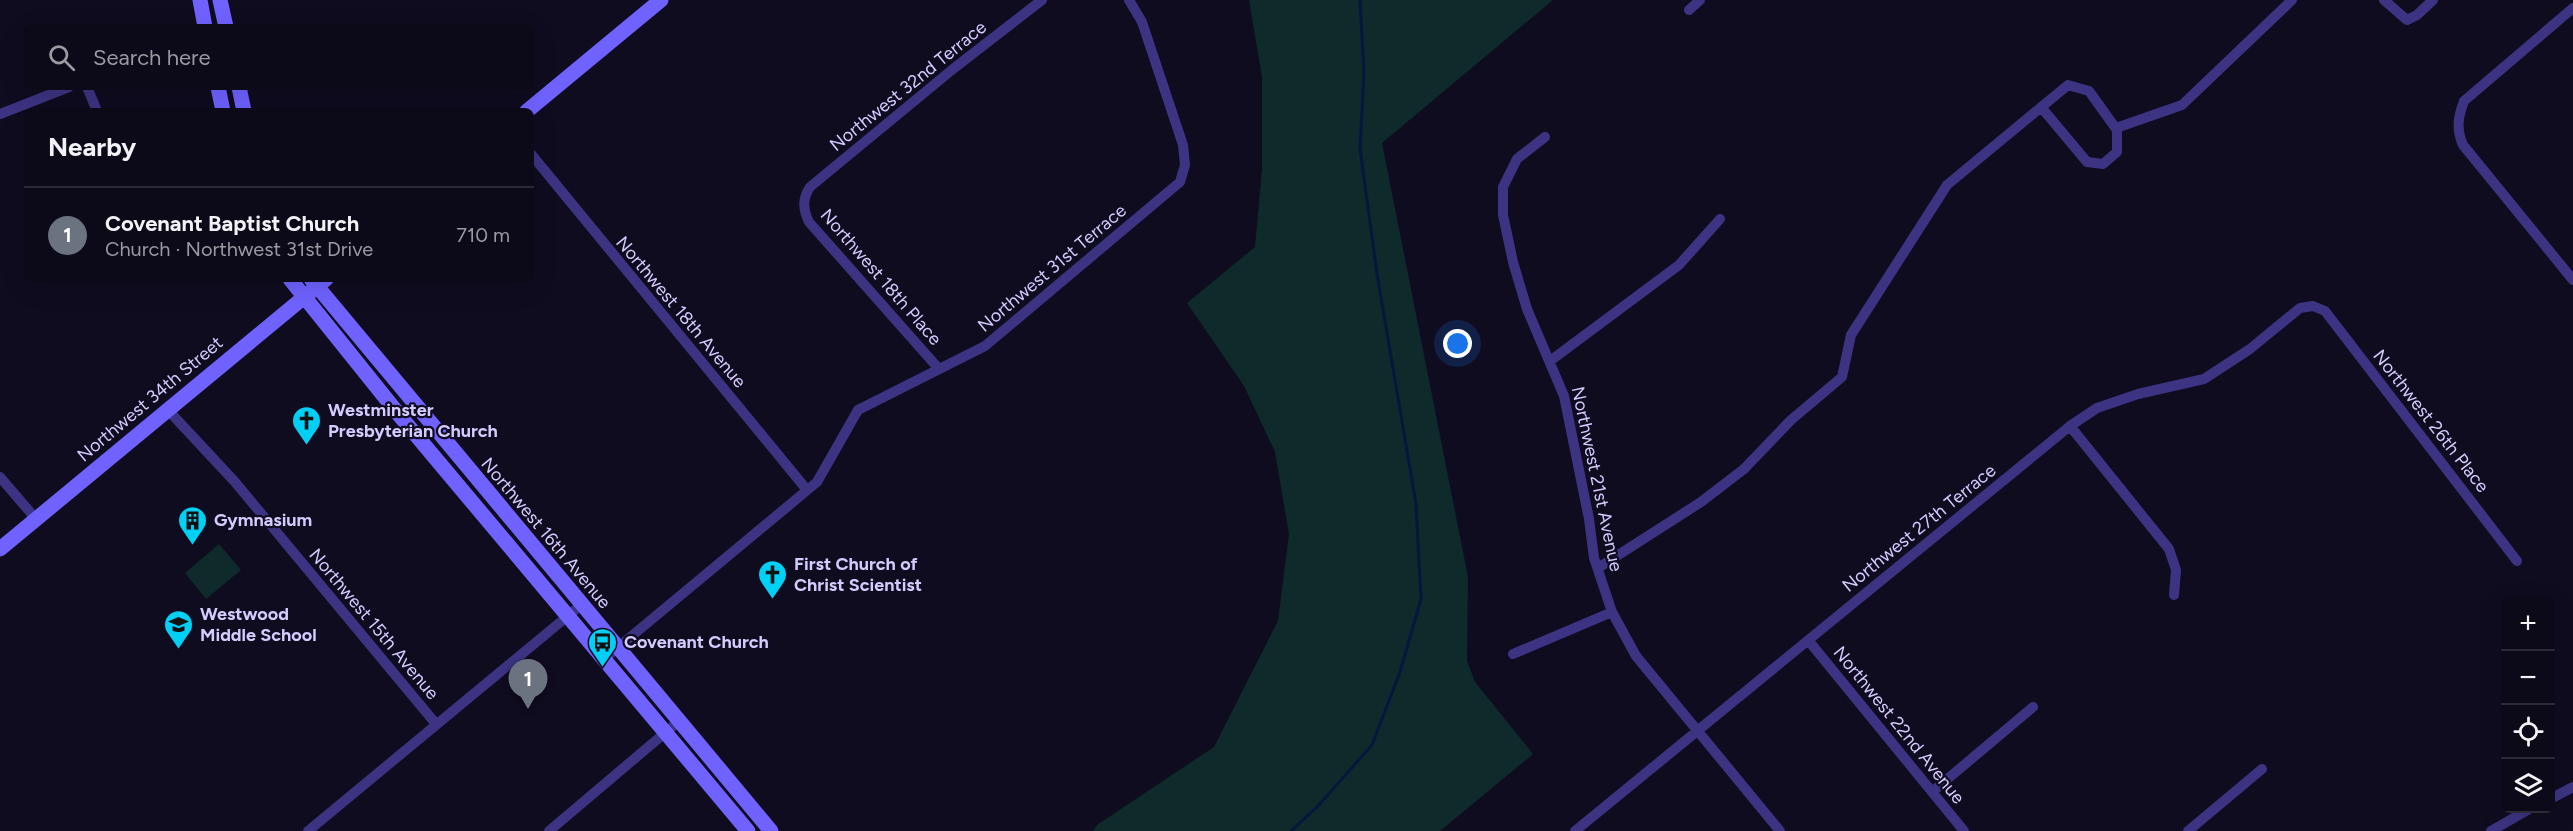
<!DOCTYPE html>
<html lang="en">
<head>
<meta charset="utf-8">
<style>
	body { margin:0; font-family:Figtree,sans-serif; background:#151221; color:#f1f3f6 }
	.controls { position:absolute; right:18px; bottom:18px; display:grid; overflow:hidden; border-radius:9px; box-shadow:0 6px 24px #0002 }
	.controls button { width:54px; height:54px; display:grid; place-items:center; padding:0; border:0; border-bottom:2px solid #2c2a37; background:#0c0918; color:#f1f3f6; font:30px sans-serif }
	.you { position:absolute; left:1458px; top:344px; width:21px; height:21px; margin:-15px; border:4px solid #fff; border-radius:50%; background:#1a73e8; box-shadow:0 0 0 9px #1a73e833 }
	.badge { display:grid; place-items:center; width:39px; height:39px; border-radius:50%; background:#00cff6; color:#fff; font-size:20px; font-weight:700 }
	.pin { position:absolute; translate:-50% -50px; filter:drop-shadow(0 2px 3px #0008) }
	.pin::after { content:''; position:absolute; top:32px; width:21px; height:18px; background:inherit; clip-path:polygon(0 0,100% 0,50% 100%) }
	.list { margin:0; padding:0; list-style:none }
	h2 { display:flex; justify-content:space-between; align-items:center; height:78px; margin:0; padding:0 24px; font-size:26px }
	h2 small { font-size:20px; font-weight:400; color:#9a9aa2 }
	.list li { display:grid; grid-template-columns:39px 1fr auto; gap:18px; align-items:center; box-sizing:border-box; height:96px; padding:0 24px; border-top:2px solid #2c2a37 }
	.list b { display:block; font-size:22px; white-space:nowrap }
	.list p { margin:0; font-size:20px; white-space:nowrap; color:#9a9aa2 }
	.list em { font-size:20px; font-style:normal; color:#9a9aa2 }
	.icon { flex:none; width:33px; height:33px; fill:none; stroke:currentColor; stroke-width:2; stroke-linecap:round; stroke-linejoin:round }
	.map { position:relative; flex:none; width:2573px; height:831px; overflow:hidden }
	.search { position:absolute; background:#0c0918; box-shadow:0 6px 24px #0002; left:24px; top:24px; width:510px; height:66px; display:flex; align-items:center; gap:15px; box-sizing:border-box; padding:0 21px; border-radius:9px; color:#9a9aa2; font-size:22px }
	.panel { position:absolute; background:#0c0918; box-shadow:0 6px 24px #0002; left:24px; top:108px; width:510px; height:174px; border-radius:9px }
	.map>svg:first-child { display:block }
	.green { fill:#0e2a2b }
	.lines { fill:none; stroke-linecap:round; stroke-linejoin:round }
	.stream { stroke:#06173e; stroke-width:3 }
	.street { stroke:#3c3482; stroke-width:10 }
	.secondary { stroke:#6f62ff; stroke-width:15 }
	.labels { text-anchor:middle; stroke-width:4.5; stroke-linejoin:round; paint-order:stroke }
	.street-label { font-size:18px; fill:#d4cbff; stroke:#100c20 }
	.poi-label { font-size:18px; font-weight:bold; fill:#d4cbff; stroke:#100c20; text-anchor:start }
</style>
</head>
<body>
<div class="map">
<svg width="2573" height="831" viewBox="0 0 2573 831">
	<rect width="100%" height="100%" fill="#100c20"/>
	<!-- green -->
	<path class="green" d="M1249 0H1553L1382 143 1468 577 1467 661 1475 682 1533 754 1440 831H1093L1097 825 1214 747 1278 621 1289 534 1275 452 1244 386 1187 303 1255 247 1262 169V77Z
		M219 544 241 570 206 599 185 573Z"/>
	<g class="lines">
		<!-- stream -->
		<path class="stream" d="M1291 831 1317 807 1372 745 1400 672 1421 599 1416 504 1377 274 1360 148 1364 73 1360 0"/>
		<!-- street -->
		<path class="street" d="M2384 0 2407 20 2417 15 2433 0
			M2573 8 2464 101C2458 117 2456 129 2463 145L2573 280
			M1689 10 1700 0
			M87 87 97 111
			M0 114 69 87
			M2116 128 2182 105 2292 0
			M1545 137 1517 159 1503 187V215L1513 262 1527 309 1564 396 1589 519 1594 558 1612 612 1636 656 1780 831
			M531 154 807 490
			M1550 361 1679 265 1720 219
			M939 369 809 222C803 209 802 199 810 187L953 69 1042 0
			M168 410 235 482 436 724
			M2070 426 2169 549 2176 570 2174 595
			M0 477 36 519
			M1598 568 1701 502 1744 469 1791 420 1842 377 1851 335 1947 185 2068 85 2089 91 2117 130V152L2103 164 2087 162 2041 107
			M1808 640 1964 831
			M1513 654 1612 612
			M604 659 817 482 858 410 985 346 1180 182 1185 165 1183 145 1142 22 1129 0
			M1932 792 2033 707
			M2550 799 2573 787
			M308 831 581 605
			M549 831 679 721
			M1575 831 2070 426 2097 408 2138 394 2204 379 2250 349 2300 308 2313 306 2325 311 2517 561
			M2188 831 2262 769
			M2491 831 2531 808"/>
		<!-- secondary -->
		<path class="secondary" d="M200 0 205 27
			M220 0 226 27
			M218 87 223 111
			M239 87 244 111
			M527 111 661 0
			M290 279 400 416 748 831
			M311 279 771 831
			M0 549 326 279"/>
	</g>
	<!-- icons -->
	<defs>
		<symbol id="church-pin" viewBox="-11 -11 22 30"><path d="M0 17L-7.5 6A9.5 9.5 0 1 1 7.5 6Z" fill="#00cff6" stroke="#100c20"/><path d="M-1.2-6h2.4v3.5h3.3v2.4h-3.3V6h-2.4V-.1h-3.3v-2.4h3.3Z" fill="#111"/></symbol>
		<symbol id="building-pin" viewBox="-11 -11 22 30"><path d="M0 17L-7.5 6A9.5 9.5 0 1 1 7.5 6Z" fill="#00cff6" stroke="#100c20"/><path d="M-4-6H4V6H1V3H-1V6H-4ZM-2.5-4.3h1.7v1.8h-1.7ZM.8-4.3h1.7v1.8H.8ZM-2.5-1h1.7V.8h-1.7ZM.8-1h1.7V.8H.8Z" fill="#111"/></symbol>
		<symbol id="school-pin" viewBox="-11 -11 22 30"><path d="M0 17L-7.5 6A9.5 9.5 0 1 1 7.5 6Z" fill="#00cff6" stroke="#100c20"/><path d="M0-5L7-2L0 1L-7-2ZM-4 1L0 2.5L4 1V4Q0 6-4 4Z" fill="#111"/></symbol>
		<symbol id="bus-pin" viewBox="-11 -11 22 30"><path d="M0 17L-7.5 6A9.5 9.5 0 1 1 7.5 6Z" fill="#00cff6" stroke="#100c20"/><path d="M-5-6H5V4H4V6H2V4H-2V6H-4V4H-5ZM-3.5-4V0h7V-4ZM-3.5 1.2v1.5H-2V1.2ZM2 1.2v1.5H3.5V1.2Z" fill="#111"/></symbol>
	</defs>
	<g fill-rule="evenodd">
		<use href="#church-pin" x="290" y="404" width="33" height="45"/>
		<use href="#building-pin" x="176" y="504" width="33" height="45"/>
		<use href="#church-pin" x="756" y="558" width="33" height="45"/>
		<use href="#school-pin" x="162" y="608" width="33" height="45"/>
		<use href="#bus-pin" x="586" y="626" width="33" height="45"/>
	</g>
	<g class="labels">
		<!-- street labels -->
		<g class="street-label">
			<text transform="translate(908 86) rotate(-39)" y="6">Northwest 32nd Terrace</text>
			<text transform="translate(1052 268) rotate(-40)" y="6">Northwest 31st Terrace</text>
			<text transform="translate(881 277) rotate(49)" y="6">Northwest 18th Place</text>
			<text transform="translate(681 312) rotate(50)" y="6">Northwest 18th Avenue</text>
			<text transform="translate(150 399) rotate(-40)" y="6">Northwest 34th Street</text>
			<text transform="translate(2431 421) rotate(52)" y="6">Northwest 26th Place</text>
			<text transform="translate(1597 479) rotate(78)" y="6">Northwest 21st Avenue</text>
			<text transform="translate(1919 528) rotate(-39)" y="6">Northwest 27th Terrace</text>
			<text transform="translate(546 533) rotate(50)" y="6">Northwest 16th Avenue</text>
			<text transform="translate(374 624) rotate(50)" y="6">Northwest 15th Avenue</text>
			<text transform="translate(1899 725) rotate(51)" y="6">Northwest 22nd Avenue</text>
		</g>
		<!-- poi labels -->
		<g class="poi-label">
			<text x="328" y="416">Westminster<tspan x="328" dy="21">Presbyterian Church</tspan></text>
			<text x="214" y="526">Gymnasium</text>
			<text x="794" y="570">First Church of<tspan x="794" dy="21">Christ Scientist</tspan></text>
			<text x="200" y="620">Westwood<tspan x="200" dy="21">Middle School</tspan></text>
			<text x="624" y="648">Covenant Church</text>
		</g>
	</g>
</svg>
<div class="controls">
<button>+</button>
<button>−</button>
<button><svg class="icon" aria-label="locate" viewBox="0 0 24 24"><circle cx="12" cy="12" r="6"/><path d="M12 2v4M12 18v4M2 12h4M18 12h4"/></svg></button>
<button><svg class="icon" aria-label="layers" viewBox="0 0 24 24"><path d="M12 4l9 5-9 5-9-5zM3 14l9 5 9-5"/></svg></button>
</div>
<div class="you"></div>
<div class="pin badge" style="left:528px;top:709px;background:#6b7280">1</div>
<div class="search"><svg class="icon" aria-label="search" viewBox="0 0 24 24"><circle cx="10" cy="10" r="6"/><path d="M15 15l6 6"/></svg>Search here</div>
<section class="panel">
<h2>Nearby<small></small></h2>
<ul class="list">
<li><span class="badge" style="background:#6b7280">1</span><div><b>Covenant Baptist Church</b><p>Church · Northwest 31st Drive</p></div><em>710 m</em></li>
</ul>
</section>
</div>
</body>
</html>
